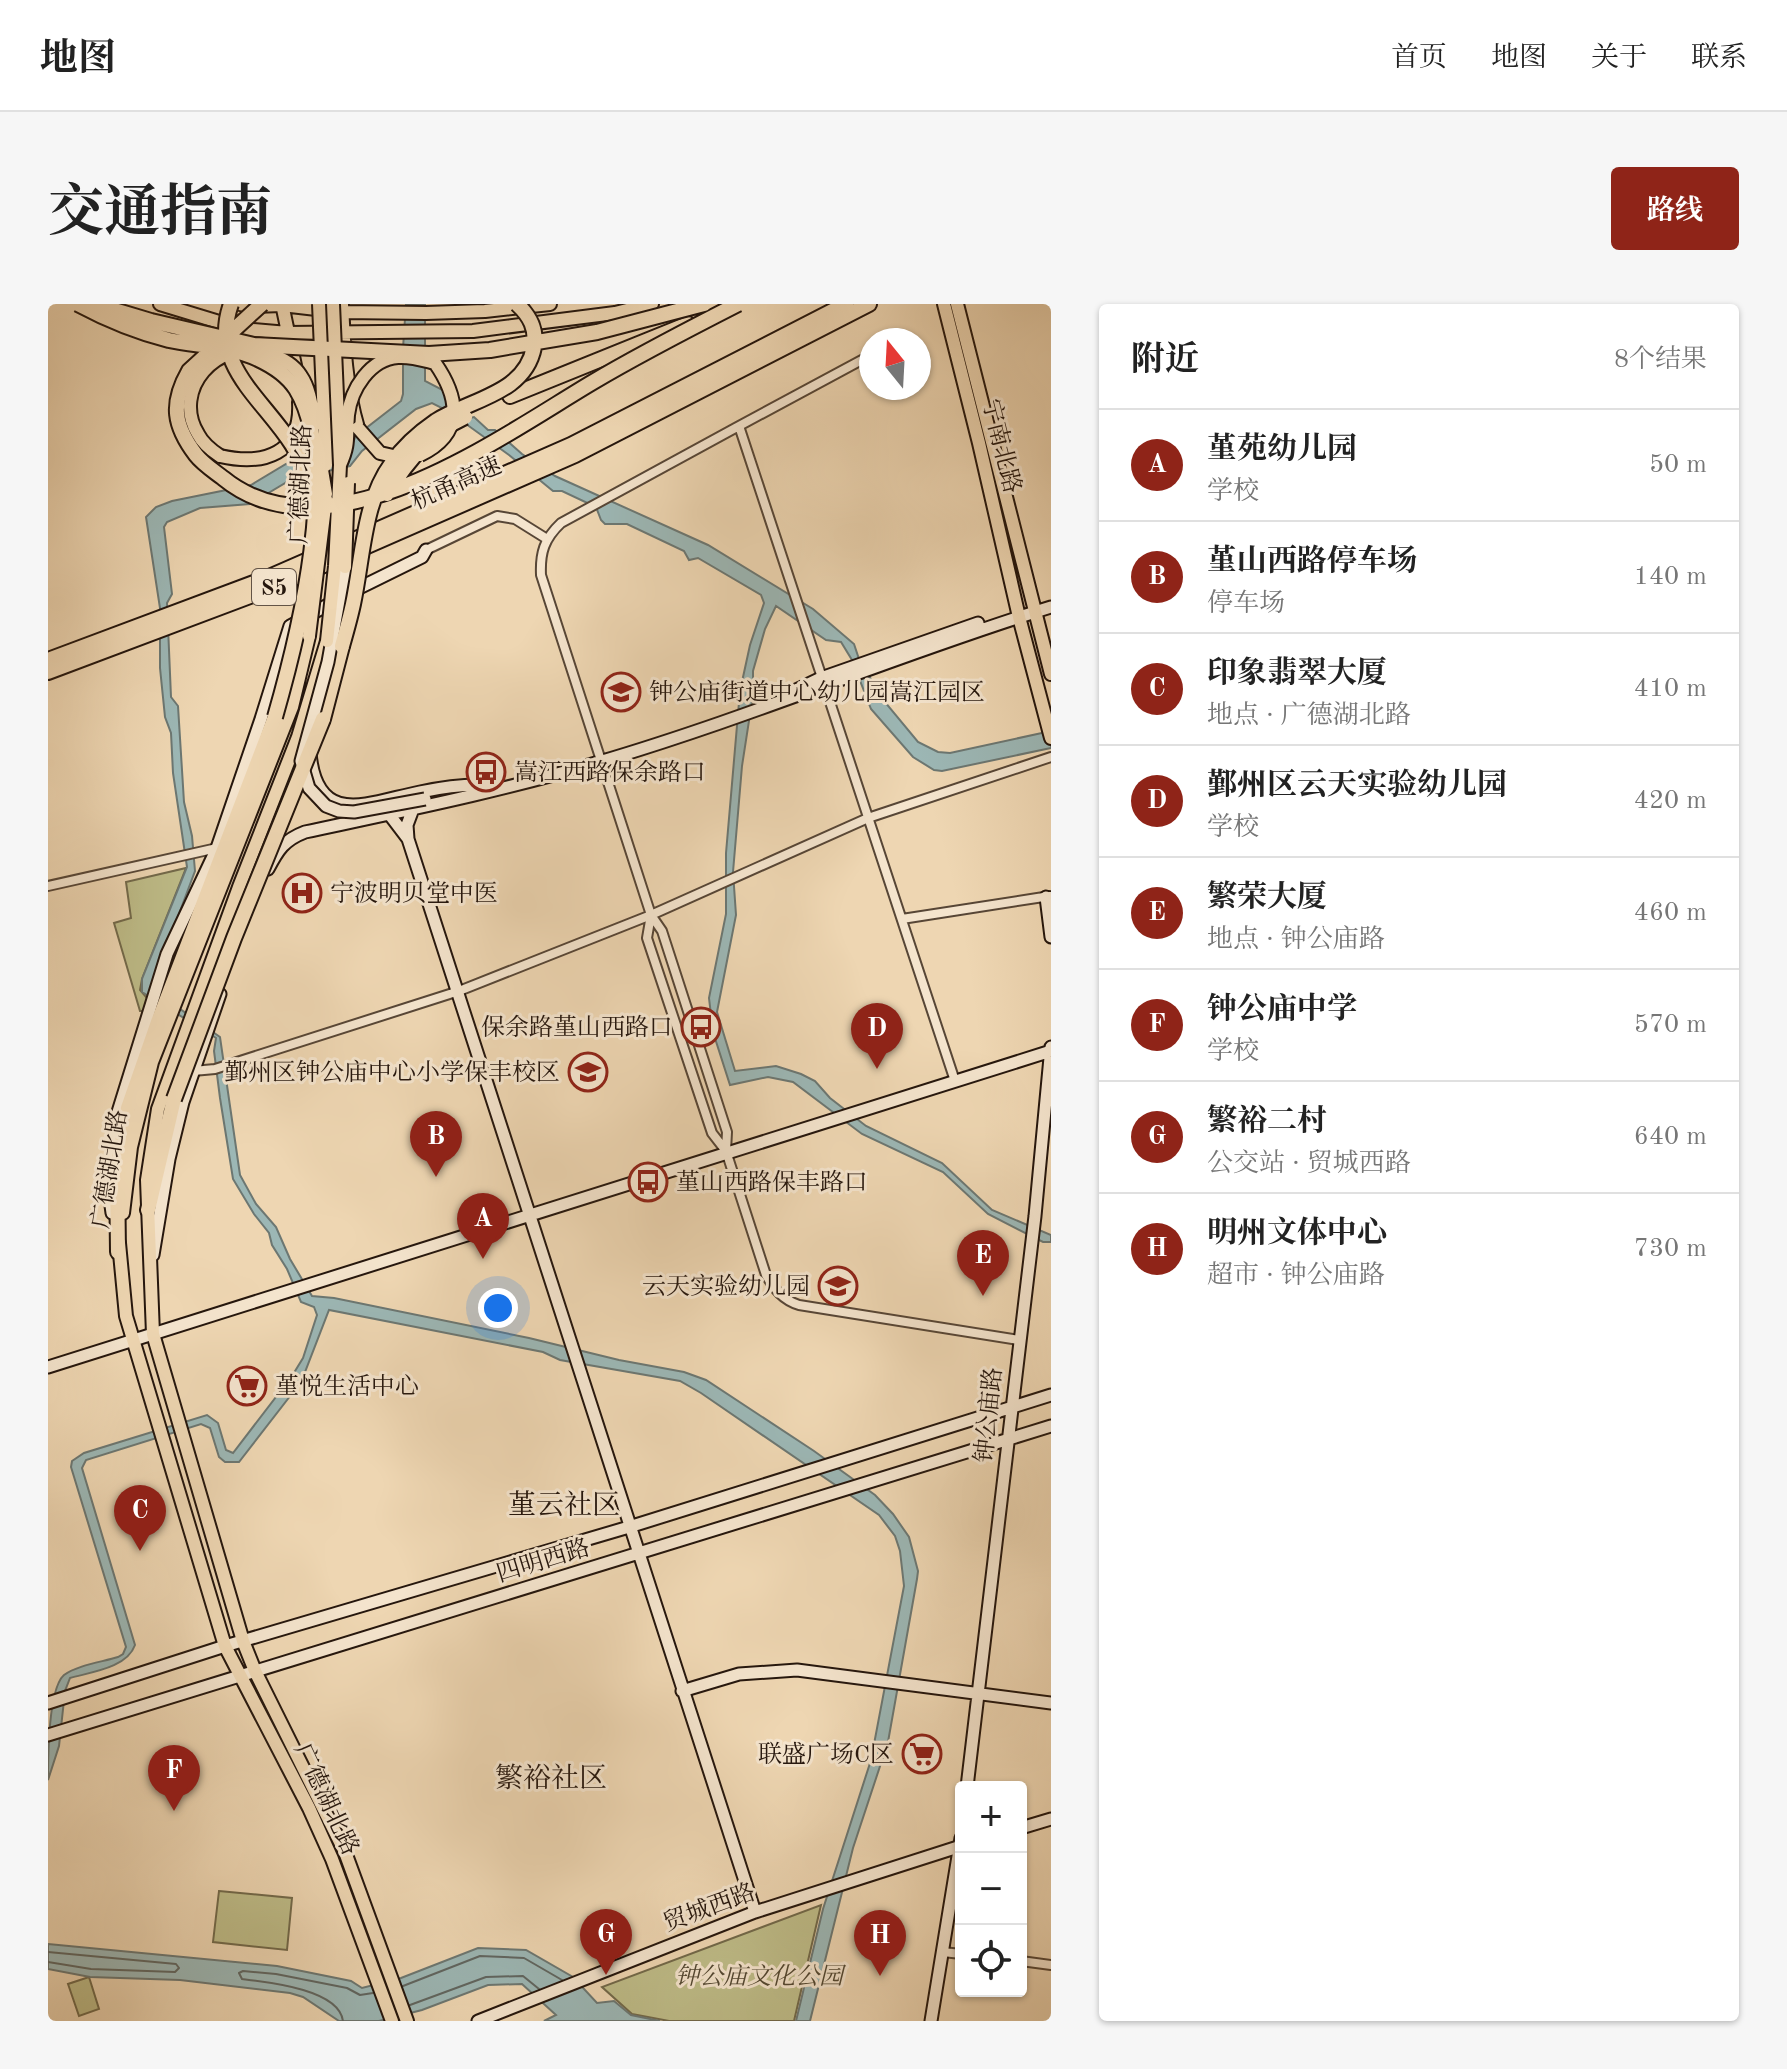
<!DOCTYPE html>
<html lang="zh">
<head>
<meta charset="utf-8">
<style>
	body { margin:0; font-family:"Old Standard TT","Noto Serif SC",serif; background:#f6f6f6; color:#222 }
	.controls { position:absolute; right:24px; bottom:24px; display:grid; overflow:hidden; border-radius:8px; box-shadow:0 2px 6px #0004 }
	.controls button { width:72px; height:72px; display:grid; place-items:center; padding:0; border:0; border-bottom:2px solid #e0e0e0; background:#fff; color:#222; font:40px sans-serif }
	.compass { position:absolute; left:811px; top:24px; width:72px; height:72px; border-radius:50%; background:#fff; box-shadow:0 2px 6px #0004; rotate:342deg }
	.you { position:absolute; left:450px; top:1004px; width:28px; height:28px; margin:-20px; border:6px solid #fff; border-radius:50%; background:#1a73e8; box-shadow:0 0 0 12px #1a73e833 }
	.badge { display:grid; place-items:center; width:52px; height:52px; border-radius:50%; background:#8f2418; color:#fff; font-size:26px; font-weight:700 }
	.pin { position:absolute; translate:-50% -66px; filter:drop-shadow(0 2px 4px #0008) }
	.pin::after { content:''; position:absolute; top:42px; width:28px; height:24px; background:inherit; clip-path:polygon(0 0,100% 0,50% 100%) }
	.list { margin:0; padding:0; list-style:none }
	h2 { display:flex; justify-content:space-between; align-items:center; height:104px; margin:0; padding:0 32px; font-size:34px }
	h2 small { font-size:26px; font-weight:400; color:#767676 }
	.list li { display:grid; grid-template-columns:52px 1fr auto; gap:24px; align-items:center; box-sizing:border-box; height:112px; padding:0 32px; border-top:2px solid #e0e0e0 }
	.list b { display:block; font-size:30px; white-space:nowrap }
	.list p { margin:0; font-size:26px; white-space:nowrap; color:#767676 }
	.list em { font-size:26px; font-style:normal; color:#767676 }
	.icon { flex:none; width:44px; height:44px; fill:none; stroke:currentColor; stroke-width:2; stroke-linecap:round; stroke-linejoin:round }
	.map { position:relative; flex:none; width:1003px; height:1717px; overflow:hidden; border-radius:8px }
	header { display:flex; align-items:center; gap:48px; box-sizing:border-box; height:112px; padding:0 40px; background:#fff; border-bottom:2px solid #e0e0e0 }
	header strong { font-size:38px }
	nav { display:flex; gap:44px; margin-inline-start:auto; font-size:28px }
	.intro { display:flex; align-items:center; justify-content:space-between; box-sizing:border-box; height:192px; padding:0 48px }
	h1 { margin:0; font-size:56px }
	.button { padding:20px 36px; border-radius:8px; background:#8f2418; color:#fff; font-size:28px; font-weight:700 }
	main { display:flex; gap:48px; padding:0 48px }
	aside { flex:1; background:#fff; border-radius:8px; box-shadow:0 2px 6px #0004 }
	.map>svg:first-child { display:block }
	.green { fill:#bebc88; stroke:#72694a; stroke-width:2 }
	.water { fill:#9cb7b5; stroke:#6c7772; stroke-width:2 }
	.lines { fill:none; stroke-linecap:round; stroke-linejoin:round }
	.shore { stroke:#606661; stroke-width:2 }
	.street-casing { stroke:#574636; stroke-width:12 }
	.secondary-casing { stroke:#25160d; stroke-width:15 }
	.primary-casing { stroke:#25160d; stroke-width:16 }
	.highway-casing { stroke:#25160d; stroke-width:18 }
	.street { stroke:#f4e4cd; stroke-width:8 }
	.secondary { stroke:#f4e4cd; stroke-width:11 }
	.primary { stroke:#eed6b2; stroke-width:12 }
	.highway { stroke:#eed6b2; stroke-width:14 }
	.secondary-bridge-casing { stroke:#25160d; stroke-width:15; stroke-linecap:butt }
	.primary-bridge-casing { stroke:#25160d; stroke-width:16; stroke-linecap:butt }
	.highway-bridge-casing { stroke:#25160d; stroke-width:18; stroke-linecap:butt }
	.secondary-bridge { stroke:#f4e4cd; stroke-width:11 }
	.primary-bridge { stroke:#eed6b2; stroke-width:12 }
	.highway-bridge { stroke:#eed6b2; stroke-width:14 }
	.labels { text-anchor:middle; stroke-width:6; stroke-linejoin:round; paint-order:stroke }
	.shield { fill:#f4e4cd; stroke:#635447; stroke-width:2 }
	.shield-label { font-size:22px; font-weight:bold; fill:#25160d }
	.street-label { font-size:24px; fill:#25160d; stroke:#f4e4cd }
	.poi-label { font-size:24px; fill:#25160d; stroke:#f4e4cd; text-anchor:start }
	.park-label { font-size:24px; font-style:italic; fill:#534832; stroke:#f4e4cd }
	.quarter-label { font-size:28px; fill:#25160d; stroke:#f4e4cd }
</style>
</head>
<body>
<header>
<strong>地图</strong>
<nav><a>首页</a><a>地图</a><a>关于</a><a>联系</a></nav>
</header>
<div class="intro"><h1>交通指南</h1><a class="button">路线</a></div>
<main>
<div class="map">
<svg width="1003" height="1717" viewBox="0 0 1003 1717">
	<rect width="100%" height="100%" fill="#eed6b2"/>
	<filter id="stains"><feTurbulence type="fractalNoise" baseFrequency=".0025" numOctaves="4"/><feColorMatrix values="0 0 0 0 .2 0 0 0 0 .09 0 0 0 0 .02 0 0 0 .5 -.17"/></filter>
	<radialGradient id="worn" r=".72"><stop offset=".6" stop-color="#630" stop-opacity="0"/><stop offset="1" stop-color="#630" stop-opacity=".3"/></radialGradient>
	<!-- green -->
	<path class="green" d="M138 564 94 675 92 686 99 694 96 707H92L66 619 83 614 78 578Z
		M171 1587 244 1594 239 1646 165 1638Z
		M773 1601 746 1717H621L584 1710 554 1683Z
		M41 1673 51 1705 31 1712 20 1680Z"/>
	<!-- water -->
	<path class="water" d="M358 0H377V77L410 94 422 114 426 113 440 126H447L474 150 507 172 660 241 765 305 806 340 811 355 836 397 870 438 890 448 902 449 1003 427V444L894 467 886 466 865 453 823 405 804 356 793 338 778 336 728 302 717 325 705 367V391L694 462 685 568 688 611 669 708 687 767 728 762 753 770 767 777 782 794 818 822 894 859 944 906 1003 931V938H995L940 910 895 868 814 830 745 778 720 773 682 781 665 728 661 694 678 610V549L692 387 702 341 716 299 713 291 650 254 641 256 636 247 579 220H557L553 216 548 203 514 187H505L461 151 400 107 384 99 368 105 314 147 302 162 244 175 202 200 152 204 119 218 116 223 124 290 119 299 123 393 130 402 136 498 144 532 147 567 104 682 105 686 172 733 192 871 208 900 228 923 242 955 264 992 286 994 481 1034 571 1056 636 1068 658 1076 766 1147 827 1191 845 1210 861 1233 870 1267 869 1275 840 1438 805 1544 762 1717H748L775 1605 823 1456 856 1282 852 1247 847 1232 831 1211 653 1089 632 1077 512 1056 495 1048 281 1006 257 1068 246 1087 191 1158H177L171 1153 162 1124 153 1120 38 1156 34 1164 87 1341C79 1364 43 1368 22 1374L17 1387 11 1442 0 1476C0 1453 0 1385 16 1371 30 1361 54 1358 70 1353L75 1350 78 1343 23 1163 24 1157 36 1149 159 1111 170 1119 178 1146 185 1149 244 1072 255 1054 269 1011 266 1003 253 998 239 965 224 941 221 929 206 910 185 875 172 794 166 747 168 734 94 688V675L139 563 125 469 123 429 117 413 112 364V304L98 213 108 203 124 197 203 181 238 160 301 146 308 132 353 97 355 90V44Z
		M0 1640 229 1662 303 1677 314 1684 353 1674 430 1644 478 1646 525 1673 549 1699 566 1697 583 1711 612 1717H496L508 1711 474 1680 440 1681 374 1706 331 1717H291L255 1693 242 1689 132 1676 42 1673 0 1665Z"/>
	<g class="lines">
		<!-- shore -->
		<path class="shore" d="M0 1648 128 1660 131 1664 127 1668 43 1665 0 1658
			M355 1682 432 1652 476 1654 514 1676
			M362 1701 438 1673 475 1672 491 1685
			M295 1717C291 1685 219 1678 194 1675L191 1669 195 1667 228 1670 299 1684 312 1691 325 1689"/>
		<defs>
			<path id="street" d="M852 36 855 34
				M823 51 691 122 907 777
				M378 246 449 212 467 215 499 235
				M0 582 169 544
				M603 611 599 634 664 829 678 847 718 971C726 985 735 996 751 1001L971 1036
				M854 615 1002 592
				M145 767 167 765 411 687 603 611 820 514 1003 453
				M678 847 679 828 614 627 603 611 493 271C492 249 496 235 513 219L691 122
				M895 1648 913 1650
				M973 1657 1003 1661"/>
			<path id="secondary" d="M305 287 374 253 378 246
				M748 386 773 374 930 319
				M262 449C269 525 321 498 372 488 391 484 410 481 429 481
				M341 510 360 535 359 521 365 505
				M360 535 707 1608
				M220 565C230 546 236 536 257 528 355 507 455 487 551 458 704 413 851 350 1003 303
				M998 593 1003 633
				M64 909 60 880 70 808 119 650 169 544 213 415 242 322 301 289 298 301
				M105 951 121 855 135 798 172 690
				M0 1063 1003 747
				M634 1387 691 1370 749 1366 1003 1399
				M0 1399 177 1342 581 1223 1003 1091
				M0 1431 1003 1122
				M919 1483 987 912 1003 743
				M973 1524 1003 1515
				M430 1717 707 1608 913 1542
				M883 1717 913 1534"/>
			<path id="primary" d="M112 0 194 25 240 29 425 27 567 9 604 0
				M192 0 202 2 234 1 294 8 378 9 437 7 502 0
				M234 0 249 71
				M294 0C296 42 298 84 310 124
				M896 0 931 139 971 313 1003 434
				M909 0 1003 370
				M172 152C216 162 254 150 251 98
				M279 337 250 433 191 583 110 805 99 876 105 1030 195 1337 207 1367 297 1548 359 1717
				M75 909 83 843 104 758 244 403 261 332
				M71 939 78 1012 177 1342 261 1504 284 1555 344 1717"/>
			<path id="highway" d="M462 92 640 20
				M0 356 219 274 523 141 798 0
				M0 368 223 284 527 151 821 0
				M275 415 294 342
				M100 906 126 795
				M70 948 69 866 80 804 110 718 227 413"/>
		</defs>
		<!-- street casing -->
		<use href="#street" class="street-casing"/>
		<!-- secondary casing -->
		<use href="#secondary" class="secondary-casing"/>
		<!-- primary casing -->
		<use href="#primary" class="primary-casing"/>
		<!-- highway casing -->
		<use href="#highway" class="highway-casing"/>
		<!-- street -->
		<use href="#street" class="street"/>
		<!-- secondary -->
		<use href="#secondary" class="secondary"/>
		<!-- primary -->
		<use href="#primary" class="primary"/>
		<!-- highway -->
		<use href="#highway" class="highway"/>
		<defs>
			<path id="secondary-bridge" d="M297 263 280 358 253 457 261 484 278 502 291 507 306 508 377 495"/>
			<path id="primary-bridge" d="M271 0 278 161
				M310 124 332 149 354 154
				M172 152C163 146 155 140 150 130 123 86 169 34 218 49 232 53 245 59 253 72 262 85 264 104 267 120
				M272 154 278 190
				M292 161C302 139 298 133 300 111 303 85 322 55 350 53 363 52 375 56 387 59 412 95 416 130 372 151
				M297 263 300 179
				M261 332 278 195
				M279 337 287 262 292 161 285 0"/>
			<path id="highway-bridge" d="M30 0C58 15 90 28 121 36 149 42 184 42 210 55 225 62 239 71 248 85 294 160 250 333 227 413
				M46 0 103 17 206 41 381 50 442 46 549 28 656 0
				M183 0C156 76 246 109 261 180
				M214 0 141 67C122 100 126 122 148 151 155 160 166 167 175 174 280 260 452 133 545 78 592 50 641 25 690 0
				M339 190C358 158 382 129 417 113
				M294 342C298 328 302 314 305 300 315 254 315 198 344 159 355 143 372 128 388 117 423 95 477 90 486 43 489 25 482 12 469 0
				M126 795 186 634 275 415"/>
		</defs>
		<!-- secondary-bridge casing -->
		<use href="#secondary-bridge" class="secondary-bridge-casing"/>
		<!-- primary-bridge casing -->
		<use href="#primary-bridge" class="primary-bridge-casing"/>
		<!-- highway-bridge casing -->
		<use href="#highway-bridge" class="highway-bridge-casing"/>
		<!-- secondary-bridge -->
		<use href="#secondary-bridge" class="secondary-bridge"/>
		<!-- primary-bridge -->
		<use href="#primary-bridge" class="primary-bridge"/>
		<!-- highway-bridge -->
		<use href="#highway-bridge" class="highway-bridge"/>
	</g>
	<!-- icons -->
	<defs>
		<symbol id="school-ring" viewBox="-11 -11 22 22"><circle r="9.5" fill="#f4e4cd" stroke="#8f2418" stroke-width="1.5"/><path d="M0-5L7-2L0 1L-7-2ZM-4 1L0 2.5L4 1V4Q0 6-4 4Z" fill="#8f2418"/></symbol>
		<symbol id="bus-ring" viewBox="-11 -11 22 22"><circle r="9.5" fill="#f4e4cd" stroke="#8f2418" stroke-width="1.5"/><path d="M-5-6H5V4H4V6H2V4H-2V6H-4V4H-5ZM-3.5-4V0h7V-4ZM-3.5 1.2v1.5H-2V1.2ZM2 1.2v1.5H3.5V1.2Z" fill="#8f2418"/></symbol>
		<symbol id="hospital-ring" viewBox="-11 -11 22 22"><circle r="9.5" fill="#f4e4cd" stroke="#8f2418" stroke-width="1.5"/><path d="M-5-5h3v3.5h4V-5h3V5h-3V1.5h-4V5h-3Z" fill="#8f2418"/></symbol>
		<symbol id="supermarket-ring" viewBox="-11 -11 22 22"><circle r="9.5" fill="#f4e4cd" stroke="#8f2418" stroke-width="1.5"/><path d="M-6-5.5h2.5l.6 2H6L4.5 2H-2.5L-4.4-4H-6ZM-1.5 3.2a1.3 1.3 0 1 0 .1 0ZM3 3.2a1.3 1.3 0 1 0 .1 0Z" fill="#8f2418"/></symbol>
	</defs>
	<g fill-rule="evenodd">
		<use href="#school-ring" x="551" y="366" width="44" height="44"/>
		<use href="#bus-ring" x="416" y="446" width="44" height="44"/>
		<use href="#hospital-ring" x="232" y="567" width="44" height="44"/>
		<use href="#bus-ring" x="631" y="701" width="44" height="44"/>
		<use href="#school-ring" x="518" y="746" width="44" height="44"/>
		<use href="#bus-ring" x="578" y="856" width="44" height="44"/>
		<use href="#school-ring" x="768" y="960" width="44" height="44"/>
		<use href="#supermarket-ring" x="177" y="1060" width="44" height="44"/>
		<use href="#supermarket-ring" x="852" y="1428" width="44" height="44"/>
	</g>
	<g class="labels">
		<!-- shield labels -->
		<rect class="shield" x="204" y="265" width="44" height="36" rx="6"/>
		<g class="shield-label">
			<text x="226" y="291">S5</text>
		</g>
		<!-- street labels -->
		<g class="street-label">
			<text transform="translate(954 142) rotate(76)" y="8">宁南北路</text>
			<text transform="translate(408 179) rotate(-24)" y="8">杭甬高速</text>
			<text transform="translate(252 180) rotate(-88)" y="8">广德湖北路</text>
			<text transform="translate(61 865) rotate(-81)" y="8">广德湖北路</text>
			<text transform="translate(940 1111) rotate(-84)" y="8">钟公庙路</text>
			<text transform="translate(495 1256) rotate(-17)" y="8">四明西路</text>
			<text transform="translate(279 1495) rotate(65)" y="8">广德湖北路</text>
			<text transform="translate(661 1603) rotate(-20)" y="8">贸城西路</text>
		</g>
		<!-- poi labels -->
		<g class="poi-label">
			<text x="601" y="396">钟公庙街道中心幼儿园嵩江园区</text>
			<text x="466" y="476">嵩江西路保余路口</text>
			<text x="282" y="597">宁波明贝堂中医</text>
			<text x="625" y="731" text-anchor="end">保余路堇山西路口</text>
			<text x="512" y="776" text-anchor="end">鄞州区钟公庙中心小学保丰校区</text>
			<text x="628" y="886">堇山西路保丰路口</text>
			<text x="762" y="990" text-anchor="end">云天实验幼儿园</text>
			<text x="227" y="1090">堇悦生活中心</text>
			<text x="846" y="1458" text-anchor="end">联盛广场C区</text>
		</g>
		<!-- park labels -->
		<g class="park-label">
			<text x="711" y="1680">钟公庙文化公园</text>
		</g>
		<!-- quarter labels -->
		<g class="quarter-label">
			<text x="516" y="1210">堇云社区</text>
			<text x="503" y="1483">繁裕社区</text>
		</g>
	</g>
	<rect width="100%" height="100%" filter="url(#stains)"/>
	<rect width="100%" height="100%" fill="url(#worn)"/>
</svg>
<div class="controls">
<button>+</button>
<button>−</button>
<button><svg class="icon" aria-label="locate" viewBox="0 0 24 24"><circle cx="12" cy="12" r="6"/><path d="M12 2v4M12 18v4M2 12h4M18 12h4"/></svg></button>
</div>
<svg class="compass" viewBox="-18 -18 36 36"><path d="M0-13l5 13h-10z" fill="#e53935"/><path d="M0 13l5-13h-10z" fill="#767676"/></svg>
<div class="you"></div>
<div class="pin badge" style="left:435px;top:955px">A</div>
<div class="pin badge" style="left:388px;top:873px">B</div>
<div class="pin badge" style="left:92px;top:1247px">C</div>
<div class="pin badge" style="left:829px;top:765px">D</div>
<div class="pin badge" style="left:935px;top:992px">E</div>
<div class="pin badge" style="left:126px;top:1507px">F</div>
<div class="pin badge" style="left:558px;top:1671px">G</div>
<div class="pin badge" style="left:832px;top:1672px">H</div>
</div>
<aside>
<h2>附近<small>8个结果</small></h2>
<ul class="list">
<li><span class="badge">A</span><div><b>堇苑幼儿园</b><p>学校</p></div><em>50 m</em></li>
<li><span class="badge">B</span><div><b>堇山西路停车场</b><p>停车场</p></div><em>140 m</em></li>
<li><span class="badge">C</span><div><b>印象翡翠大厦</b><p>地点 · 广德湖北路</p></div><em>410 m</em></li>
<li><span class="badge">D</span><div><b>鄞州区云天实验幼儿园</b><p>学校</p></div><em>420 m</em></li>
<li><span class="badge">E</span><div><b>繁荣大厦</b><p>地点 · 钟公庙路</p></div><em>460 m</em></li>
<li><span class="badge">F</span><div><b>钟公庙中学</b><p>学校</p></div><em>570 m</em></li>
<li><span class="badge">G</span><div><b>繁裕二村</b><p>公交站 · 贸城西路</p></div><em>640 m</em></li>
<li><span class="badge">H</span><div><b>明州文体中心</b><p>超市 · 钟公庙路</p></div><em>730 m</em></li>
</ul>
</aside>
</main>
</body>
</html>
